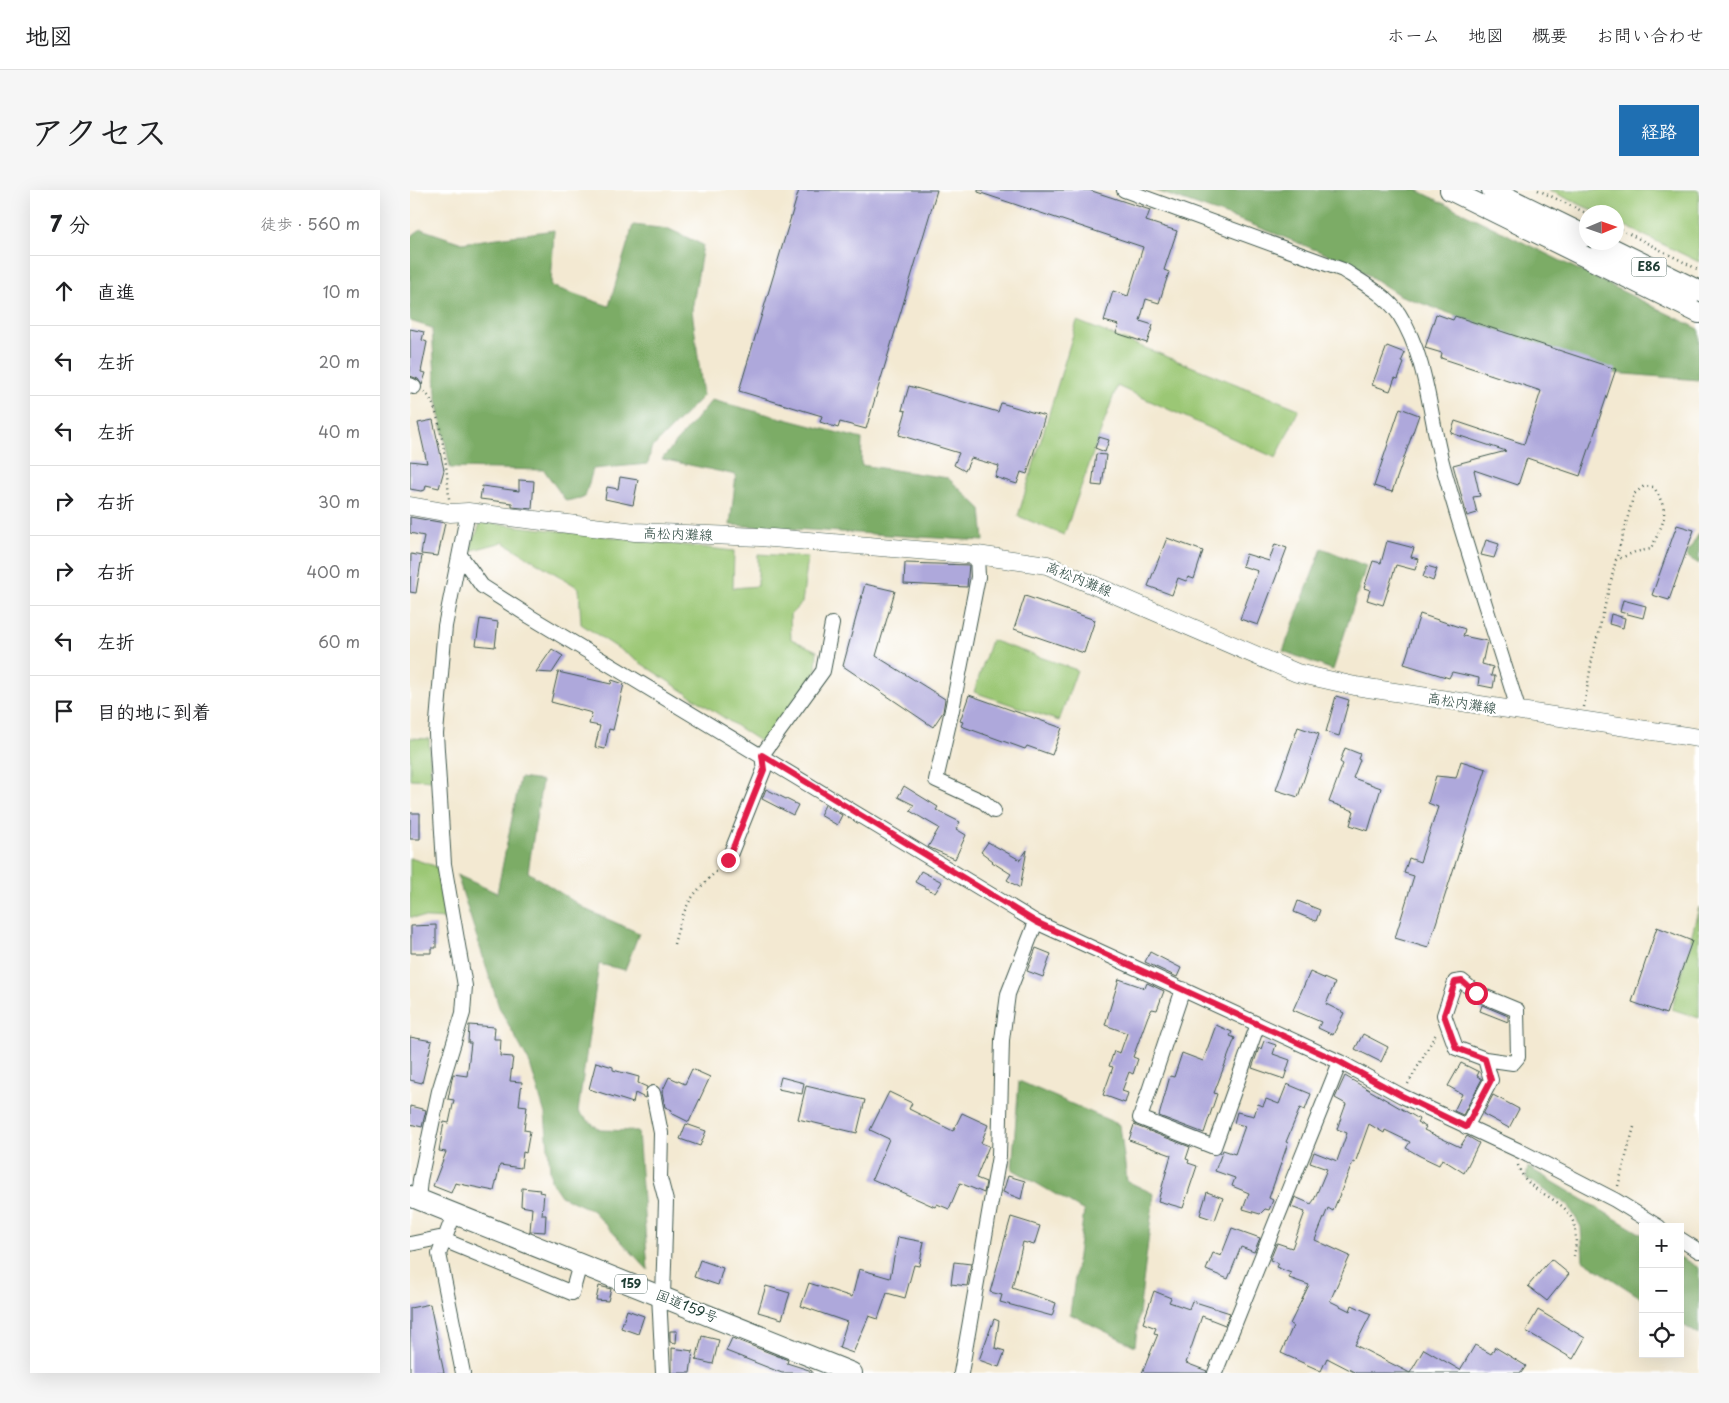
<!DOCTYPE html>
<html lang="ja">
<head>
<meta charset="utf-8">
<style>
	body { margin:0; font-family:"Playpen Sans","Klee One",sans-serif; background:#f6f6f6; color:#202124 }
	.controls { position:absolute; right:15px; bottom:15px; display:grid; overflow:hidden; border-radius:0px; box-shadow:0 5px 20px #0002 }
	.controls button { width:45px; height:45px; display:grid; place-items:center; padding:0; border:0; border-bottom:1px solid #e0e0e0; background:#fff; color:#202124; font:25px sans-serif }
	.compass { position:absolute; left:1169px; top:15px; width:45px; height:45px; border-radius:50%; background:#fff; box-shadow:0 5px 20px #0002; rotate:88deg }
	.stop { position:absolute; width:15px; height:15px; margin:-11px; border:4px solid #e11d48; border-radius:50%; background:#fff }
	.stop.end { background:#e11d48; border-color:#fff; box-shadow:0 1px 5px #0008 }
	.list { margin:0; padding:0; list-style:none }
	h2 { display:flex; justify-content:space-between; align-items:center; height:65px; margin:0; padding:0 20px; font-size:21px }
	h2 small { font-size:16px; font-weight:400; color:#757577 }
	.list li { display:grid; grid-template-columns:32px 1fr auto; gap:15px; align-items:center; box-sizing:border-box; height:70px; padding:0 20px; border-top:1px solid #e0e0e0 }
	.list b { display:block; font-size:19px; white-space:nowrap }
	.list em { font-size:16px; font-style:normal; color:#757577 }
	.icon { flex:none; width:28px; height:28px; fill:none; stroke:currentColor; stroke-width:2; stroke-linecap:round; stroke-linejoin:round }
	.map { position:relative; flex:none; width:1289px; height:1183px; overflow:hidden; border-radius:0px }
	header { display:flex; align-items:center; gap:30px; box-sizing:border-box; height:70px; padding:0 25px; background:#fff; border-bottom:1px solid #e0e0e0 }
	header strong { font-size:24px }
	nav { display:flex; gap:28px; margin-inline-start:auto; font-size:18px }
	.intro { display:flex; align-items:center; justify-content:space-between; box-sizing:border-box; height:120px; padding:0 30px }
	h1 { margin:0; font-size:35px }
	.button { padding:12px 22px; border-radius:0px; background:#1f6fb2; color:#fff; font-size:18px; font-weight:700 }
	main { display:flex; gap:30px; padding:0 30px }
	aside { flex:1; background:#fff; border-radius:0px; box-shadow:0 5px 20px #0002 }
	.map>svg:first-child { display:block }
	.green { fill:#9bc774; stroke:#5d8254 }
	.forest { fill:#7cac66; stroke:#4e744d }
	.building { fill:#aea8db }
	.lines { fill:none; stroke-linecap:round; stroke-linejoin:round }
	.minor-casing { stroke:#3f574c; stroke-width:16 }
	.major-casing { stroke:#3f574c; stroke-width:19 }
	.highway-casing { stroke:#3f574c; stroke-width:22 }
	.path { stroke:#3f574c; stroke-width:2.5; stroke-dasharray:1 4; stroke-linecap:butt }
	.minor { stroke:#fff; stroke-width:14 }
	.major { stroke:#fff; stroke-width:18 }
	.highway { stroke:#fff; stroke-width:20 }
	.route { stroke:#e11d48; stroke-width:6 }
	.labels { text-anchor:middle; stroke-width:4.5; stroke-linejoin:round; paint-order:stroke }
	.shield { fill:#fff; stroke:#627771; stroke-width:1 }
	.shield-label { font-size:12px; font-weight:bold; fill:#1f3d34 }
	.street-label { font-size:14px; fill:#1f3d34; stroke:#fff }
</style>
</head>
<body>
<header>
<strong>地図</strong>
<nav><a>ホーム</a><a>地図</a><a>概要</a><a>お問い合わせ</a></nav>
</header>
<div class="intro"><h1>アクセス</h1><a class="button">経路</a></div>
<main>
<aside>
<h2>7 分<small>徒歩 · 560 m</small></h2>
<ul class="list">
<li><svg class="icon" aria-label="ahead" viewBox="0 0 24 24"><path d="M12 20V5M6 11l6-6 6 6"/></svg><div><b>直進</b></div><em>10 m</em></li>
<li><svg class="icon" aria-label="left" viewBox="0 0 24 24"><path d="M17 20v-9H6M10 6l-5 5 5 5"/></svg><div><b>左折</b></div><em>20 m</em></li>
<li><svg class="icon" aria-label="left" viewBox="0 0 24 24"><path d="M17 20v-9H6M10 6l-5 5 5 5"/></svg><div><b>左折</b></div><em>40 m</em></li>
<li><svg class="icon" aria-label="right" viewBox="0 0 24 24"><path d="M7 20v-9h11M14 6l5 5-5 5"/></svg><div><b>右折</b></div><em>30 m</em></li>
<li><svg class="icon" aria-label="right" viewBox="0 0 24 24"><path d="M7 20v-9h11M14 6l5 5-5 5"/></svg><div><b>右折</b></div><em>400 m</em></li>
<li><svg class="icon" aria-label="left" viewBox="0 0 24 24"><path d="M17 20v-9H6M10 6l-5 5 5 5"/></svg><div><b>左折</b></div><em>60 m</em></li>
<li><svg class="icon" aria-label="arrive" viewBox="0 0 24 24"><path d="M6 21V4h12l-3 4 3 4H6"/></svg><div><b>目的地に到着</b></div></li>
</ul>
</aside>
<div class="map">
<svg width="1289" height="1183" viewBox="0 0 1289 1183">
	<rect width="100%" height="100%" fill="#fff"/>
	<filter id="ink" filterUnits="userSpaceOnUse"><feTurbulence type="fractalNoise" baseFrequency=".02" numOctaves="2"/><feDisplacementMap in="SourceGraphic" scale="10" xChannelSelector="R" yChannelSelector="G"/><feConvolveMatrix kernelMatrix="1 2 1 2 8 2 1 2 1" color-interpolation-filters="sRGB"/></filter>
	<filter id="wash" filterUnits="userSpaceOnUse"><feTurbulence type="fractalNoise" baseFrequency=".0096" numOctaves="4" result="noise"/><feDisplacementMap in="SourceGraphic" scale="20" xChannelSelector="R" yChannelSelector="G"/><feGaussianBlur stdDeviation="1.12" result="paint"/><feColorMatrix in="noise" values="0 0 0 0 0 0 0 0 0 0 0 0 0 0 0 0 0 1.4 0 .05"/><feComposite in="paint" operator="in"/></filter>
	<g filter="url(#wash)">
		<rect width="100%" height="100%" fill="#f3e9d2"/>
		<!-- green -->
		<path class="green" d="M1139 0H1289V72L1207 32 1206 22H1186Z
			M667 131 889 219 866 268 707 196 654 345 608 326Z
			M71 332 324 361 323 398 348 396V364L398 367 392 413 380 425 381 449 407 461 406 482 354 554 171 434 169 398 93 352 59 361Z
			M581 450 667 480 649 531 564 502Z
			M0 548 19 549 21 590 0 589Z
			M0 668 28 677 37 729 0 727Z
			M1289 717V828L1262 819Z"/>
		<!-- forest -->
		<path class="forest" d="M744 0H1007L1289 139V190L1203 183 989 105 941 74 838 33Z
			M223 35 259 39 293 55 282 120 293 206 241 259 238 274 183 279 175 307 156 311 134 280 40 278 26 204 22 138 0 131V47L11 39 52 53 144 40 141 96 199 116Z
			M302 210 452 249 451 275 538 288 571 319 574 351 320 335 326 285 252 269Z
			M1289 343V374L1276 366Z
			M912 358 956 376 923 480 873 461Z
			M110 588 132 591 118 682 177 720 229 743 215 780 189 774 168 922 190 940 228 941 238 1080 182 1020 151 1006 141 991 135 924 120 874 89 817 47 685 87 703Z
			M609 891 710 935 717 991 744 1004 725 1156 660 1124 674 1021 602 979Z
			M1118 977 1233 1045V1109L1173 1070 1171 1037 1158 1015 1116 988Z
			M1270 1067 1289 1078V1145L1270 1133Z"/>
		<g id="blocks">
			<!-- building -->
			<path class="building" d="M389 0H527L456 239 430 232 428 238 410 232 412 226 329 201Z
				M568 0H679L740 20 736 31 767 41 754 80 759 82 749 113 736 109 730 131 743 135 737 153 706 143 709 135 694 131 703 101 718 106 733 57 568 2Z
				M1026 124 1043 130 1045 126 1206 179 1170 286 1117 268 1108 295 1064 280 1070 306 1063 307 1067 323 1057 326 1043 275 1096 261 1041 243 1045 231 1114 254 1131 201 1031 168 1032 163 1015 158Z
				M0 139 14 142 12 150 17 152 11 182 16 183 12 195 8 189 0 186Z
				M977 156 995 163 991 172 994 173 988 189 985 188 980 201 962 195Z
				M499 196 588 222 591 213 635 226 617 284 611 282 607 294 585 287 589 276 561 268 555 281 544 275 549 263 489 245 496 221 492 220Z
				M990 218 1009 225 982 302 964 296Z
				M23 230 34 280 29 298 16 295 15 300 11 301 0 299V271L17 273 8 233Z
				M689 247 699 250 695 262 685 258Z
				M686 264 696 265 692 296 682 295Z
				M210 287 228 290 223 315 195 309 197 297 208 299Z
				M109 290 124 291 122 319 102 317V313L70 309 72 296 109 301Z
				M0 327 35 333 28 366 11 364 14 346 0 343Z
				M1267 335 1284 340 1259 410 1242 405Z
				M757 348 793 361 784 389 778 387 776 391 768 388 762 405 738 396Z
				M1076 350 1089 354 1084 368 1071 365Z
				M977 351 1004 358 1001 367 1008 369 1005 380 986 375 973 415 957 410 960 400 954 398 963 371 971 373Z
				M865 354 877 358 848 435 830 429 848 381 832 376 836 364 859 371Z
				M1 364 12 366 6 403 0 402Z
				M495 373 559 375 557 397 494 394Z
				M1017 376 1027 379 1023 391 1013 387Z
				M455 394 485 401 466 466 535 509 533 522 523 537 433 476Z
				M615 406 685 430 674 463 604 439Z
				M1213 410 1236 416 1233 428 1210 422Z
				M1010 424 1055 439 1053 446 1077 451 1072 474 1083 477 1081 486H1085L1083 498 1068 495 1069 488 1042 482 1039 488 994 474Z
				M1201 424 1215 428 1213 438 1199 434Z
				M70 429 88 432 85 457 66 455Z
				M142 459 153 466 142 483 126 482Z
				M148 482 201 494 202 490 214 494 203 540 199 539 195 559 185 557 190 536 179 534 182 523 141 512Z
				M559 505 652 538 642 565 617 556 615 559 551 536 553 532 550 531Z
				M926 506 939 510 929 546 916 542Z
				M888 537 909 544 888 607 866 600Z
				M935 558 950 564 948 569 950 570 943 588 971 598 958 641 940 635 944 621 919 612 933 574 930 572Z
				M1051 571 1076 579 1018 758 985 748 1004 686 994 683 999 668 1010 672 1028 617 1018 613 1026 586 1046 588Z
				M494 596 528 617 526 620 550 632 546 639 556 645 545 669 518 657 529 638 500 621 504 615 488 607Z
				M356 599 388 615 383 625 352 609Z
				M415 615 432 625 427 635 410 625Z
				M0 623H10V649H0Z
				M578 652 610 670 617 660 610 698 597 690 601 684 582 672 583 671 571 662Z
				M511 681 532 692 525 703 505 692Z
				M888 711 910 720 906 731 884 722Z
				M26 735V758H21V763H1V736Z
				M1247 737 1282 751 1256 824 1222 812Z
				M626 758 641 764 633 787 617 781Z
				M740 762 771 778 767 787 735 772Z
				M900 782 925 793 916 814 934 823 923 845 908 838 911 832 883 820Z
				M709 789 735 798 737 793 754 801 747 820 742 819 738 826 723 867 728 869 723 884 719 882 712 901 718 903 715 913 693 905 703 877 699 876 704 861 710 863 717 843 695 835Z
				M1072 815 1098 826V832L1070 821Z
				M59 835 85 837 84 849H91L90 866 103 867 100 891 112 892 109 915 117 916 114 940 120 941 116 963 113 962 111 978 90 975 84 1001 45 993 41 1003 23 996 36 962 29 961 34 932 39 933 44 910 38 909 43 884 57 886 61 853H58Z
				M806 835 822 842 820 846 825 848 804 903 807 904 794 943 749 926 760 886 764 887 772 863 793 871Z
				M953 844 978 857 971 872 945 859Z
				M0 847 22 851 12 893 0 890Z
				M854 851 866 855 863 864 880 870 874 889 842 878 849 858 851 859Z
				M186 872 203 877V880L229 887 228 893 237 897 235 908 225 903 223 913 179 899Z
				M1051 873 1069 882 1067 886 1072 889 1053 925 1044 921 1052 904 1038 896Z
				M282 879 300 887 279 932 261 923 262 920 255 917 252 902 259 887 275 894Z
				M935 886 1009 929 1007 932 1016 937 1014 940 1050 957 1057 946 1069 953 1054 983 1032 969 1029 975 1010 966 996 958 1000 952 975 940 974 943 959 934 945 973 943 972 923 1021 918 1018 905 1050 940 1066 920 1111 940 1121 942 1115 961 1124 945 1155 1000 1183 1014 1159 1050 1180 1065 1155 1081 1164 1085 1157 1116 1176 1111 1183H946L917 1168 911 1181 871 1163 883 1136 880 1134 899 1095 879 1088 881 1083 866 1077 868 1073 860 1070 867 1053 882 1058 895 1022 881 1017 885 1007 901 1014 904 1010 917 979 900 973 904 962 927 971 937 943 927 939 936 914 925 908Z
				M371 887 394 893 392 904 368 899Z
				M877 894 901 904 895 920 890 918 876 952 878 953 859 1008 863 1010 859 1020 855 1019 850 1024 833 1019 839 1003 822 996 825 988 805 981 813 960 825 964 835 936 824 933 827 922 844 926 848 914 853 916 856 909 869 914Z
				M396 896 455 910 447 943 388 929Z
				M479 902 502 913 499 919 543 941 552 923 578 935 571 953 579 956 566 988 576 992 574 1003 550 993 539 1019 527 1014 525 1017 462 989 479 949 460 940Z
				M1083 905 1109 919 1099 938 1073 924Z
				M0 916 16 920 12 937 0 934Z
				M276 934 296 941 290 956 270 949Z
				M724 935 780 957 776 969 779 970 778 973 787 976 773 1018 748 1011 761 965 719 950Z
				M598 986 615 991 611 1009 593 1002Z
				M112 998 130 1000 129 1002 134 1003 132 1025H136L135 1042 120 1041 122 1018 111 1016Z
				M797 1002 813 1008 805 1030 790 1025Z
				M601 1027 630 1036 624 1055 613 1052 602 1098 646 1113 642 1126 590 1112 592 1105 580 1102Z
				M822 1038 850 1048 844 1062 831 1057 818 1089 796 1080 803 1063 811 1066Z
				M488 1047 514 1052 509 1076 504 1075 495 1108 477 1103 468 1129 459 1126 443 1163 429 1158 437 1132 391 1116 399 1093 442 1107 449 1079 480 1088Z
				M1141 1069 1159 1084 1137 1111 1118 1096Z
				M290 1070 313 1078 308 1095 284 1087Z
				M544 1072 561 1074 557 1096 541 1094Z
				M189 1096 201 1099 198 1111 186 1110Z
				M356 1096 380 1103 372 1129 348 1122Z
				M744 1101 761 1108 759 1112 779 1119 782 1111 820 1123 815 1135 792 1126 776 1173 797 1181 796 1183H732L748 1144 744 1143 746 1138 733 1133Z
				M20 1114 34 1183H0V1118Z
				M217 1120 234 1126 228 1144 211 1138Z
				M1128 1120 1175 1148 1163 1169 1116 1141Z
				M584 1129 589 1131 585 1158 595 1161 589 1177 569 1170Z
				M260 1141H267L266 1153 260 1152Z
				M292 1146 309 1150 303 1174 286 1170Z
				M322 1148 378 1170 377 1173 402 1181V1183H372L316 1161Z
				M262 1158 283 1161 280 1183H262Z"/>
		</g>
	</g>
	<g filter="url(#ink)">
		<use href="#blocks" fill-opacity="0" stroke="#3f574c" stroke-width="1"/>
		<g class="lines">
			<defs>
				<path id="minor" d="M714 0 933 80C952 92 976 105 989 124 1018 170 1019 225 1033 276 1056 359 1084 440 1109 522
					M0 195 4 197
					M50 365 72 396 119 426 626 732 930 872 992 906 1112 962 1205 1010 1249 1037
					M567 365 568 387 542 520 526 590 574 612 584 621
					M318 670 354 580 352 565 413 481 422 434
					M773 799 730 928 804 957 848 834
					M243 903 251 943 250 988 256 1011 253 1106
					M1056 937 1081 890 1075 869 1046 858 1034 825 1045 792 1052 791 1066 803 1107 820 1108 867 1103 873 1075 869
					M8 1009 10 990 29 901 53 823 55 796 34 674 26 544 35 436 58 322
					M44 1024 29 1064 53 1183
					M1270 1049 1289 1061
					M0 1054 29 1048 162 1103 170 1074
					M249 1105 253 1183
					M551 1183 589 966 592 850 598 804 626 732
					M805 1183 930 872"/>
				<path id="major" d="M0 316 40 323 58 322 225 342 350 347 567 365 637 375 887 483 945 496 1289 548"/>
				<path id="highway" d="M1040 0 1289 123
					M1082 0 1176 46
					M1189 52 1289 101
					M0 1006 442 1183"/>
			</defs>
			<!-- minor casing -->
			<use href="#minor" class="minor-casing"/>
			<!-- major casing -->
			<use href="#major" class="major-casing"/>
			<!-- highway casing -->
			<use href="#highway" class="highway-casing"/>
			<!-- path -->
			<path class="path" d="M1128 0 1176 23
				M1206 37 1289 80
				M14 202C31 211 38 289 39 309
				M1174 517 1182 469 1206 370 1225 362 1241 359C1254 329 1261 327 1244 297L1234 296 1224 304 1206 370
				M264 754C275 713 279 707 310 678
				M998 894 1027 842
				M1108 975C1120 1015 1177 1001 1164 1066
				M1208 996 1224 937"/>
			<!-- minor -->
			<use href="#minor" class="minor"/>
			<!-- major -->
			<use href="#major" class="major"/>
			<!-- highway -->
			<use href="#highway" class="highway"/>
		</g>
	</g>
	<g class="lines" filter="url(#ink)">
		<!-- route -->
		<path class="route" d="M318 670 354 580 352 565 626 732 930 872 992 906 1056 937 1081 890 1075 869 1046 858 1034 825 1045 792 1052 791 1066 803"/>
	</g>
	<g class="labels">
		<!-- shield labels -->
		<g class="shield">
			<rect x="1221.5" y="67.5" width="35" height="19" rx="4"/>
			<rect x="205" y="1084.5" width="32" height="19" rx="4"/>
		</g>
		<g class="shield-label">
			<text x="1239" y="81">E86</text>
			<text x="221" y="1098">159</text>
		</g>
		<!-- street labels -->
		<g class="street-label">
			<text transform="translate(268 344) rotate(2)" y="5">高松内灘線</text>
			<text transform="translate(669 389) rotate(22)" y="5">高松内灘線</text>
			<text transform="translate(1052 513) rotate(9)" y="5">高松内灘線</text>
			<text transform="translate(277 1116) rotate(22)" y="5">国道159号</text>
		</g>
	</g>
</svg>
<div class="controls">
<button>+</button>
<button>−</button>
<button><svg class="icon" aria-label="locate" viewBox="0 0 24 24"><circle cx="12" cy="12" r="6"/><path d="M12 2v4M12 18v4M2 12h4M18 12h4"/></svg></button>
</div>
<svg class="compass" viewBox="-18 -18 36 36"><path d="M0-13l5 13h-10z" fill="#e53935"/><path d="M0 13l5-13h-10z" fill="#757577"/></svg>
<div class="stop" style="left:1066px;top:803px"></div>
<div class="stop end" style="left:318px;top:670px"></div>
</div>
</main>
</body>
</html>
